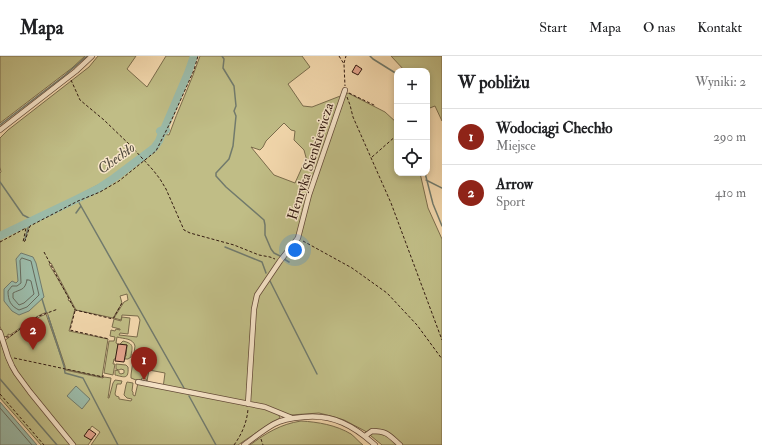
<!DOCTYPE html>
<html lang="pl">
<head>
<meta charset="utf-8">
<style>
	body { margin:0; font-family:"IM FELL Double Pica",serif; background:#f2f2f2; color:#202124 }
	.controls { position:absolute; right:12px; top:12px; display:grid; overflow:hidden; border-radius:8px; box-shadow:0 2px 6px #0003 }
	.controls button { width:36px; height:36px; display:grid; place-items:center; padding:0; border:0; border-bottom:1px solid #e0e0e0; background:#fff; color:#202124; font:20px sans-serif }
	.you { position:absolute; left:295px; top:194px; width:14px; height:14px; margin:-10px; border:3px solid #fff; border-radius:50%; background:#1a73e8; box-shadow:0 0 0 6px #1a73e833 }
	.badge { display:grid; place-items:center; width:26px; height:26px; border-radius:50%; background:#8f2418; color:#fff; font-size:13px; font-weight:700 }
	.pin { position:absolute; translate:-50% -33px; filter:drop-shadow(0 1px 2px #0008) }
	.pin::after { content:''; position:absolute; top:21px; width:14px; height:12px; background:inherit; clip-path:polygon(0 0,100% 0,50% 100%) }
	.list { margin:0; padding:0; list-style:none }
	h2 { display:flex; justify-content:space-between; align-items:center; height:52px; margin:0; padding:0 16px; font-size:17px }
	h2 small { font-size:13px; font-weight:400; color:#757577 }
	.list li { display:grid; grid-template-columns:26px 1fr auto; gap:12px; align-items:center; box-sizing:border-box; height:56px; padding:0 16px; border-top:1px solid #e0e0e0 }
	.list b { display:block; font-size:15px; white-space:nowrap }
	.list p { margin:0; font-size:13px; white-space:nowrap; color:#757577 }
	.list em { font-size:13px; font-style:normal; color:#757577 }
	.icon { flex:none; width:22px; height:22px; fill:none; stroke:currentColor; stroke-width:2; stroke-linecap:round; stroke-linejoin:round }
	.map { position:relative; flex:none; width:442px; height:389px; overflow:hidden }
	header { display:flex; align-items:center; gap:24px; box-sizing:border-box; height:56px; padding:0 20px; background:#fff; border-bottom:1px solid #e0e0e0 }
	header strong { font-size:19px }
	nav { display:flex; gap:22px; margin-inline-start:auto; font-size:14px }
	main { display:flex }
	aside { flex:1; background:#fff }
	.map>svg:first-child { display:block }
	.green { fill:#c0bd86; stroke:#7a6c4c; fill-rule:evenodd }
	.water { fill:#9bbaa8; stroke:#717a6c }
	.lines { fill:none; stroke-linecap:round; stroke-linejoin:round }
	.shore { stroke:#676a5c; stroke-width:1 }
	.stream { stroke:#717a6c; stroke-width:1.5 }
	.river { stroke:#9bbaa8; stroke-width:8 }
	.building { fill:#e3a38c; stroke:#331b11 }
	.minor-casing { stroke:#634a38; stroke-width:6 }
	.path { stroke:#331b11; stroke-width:1; stroke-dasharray:3 2; stroke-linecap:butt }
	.minor { stroke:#f7e5c9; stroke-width:4.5 }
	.labels { text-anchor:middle; stroke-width:3; stroke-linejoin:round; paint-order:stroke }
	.street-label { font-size:14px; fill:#331b11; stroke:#f7e5c9 }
	.water-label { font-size:15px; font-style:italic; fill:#524b3e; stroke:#f7e5c9 }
</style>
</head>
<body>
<header>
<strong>Mapa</strong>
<nav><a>Start</a><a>Mapa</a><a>O nas</a><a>Kontakt</a></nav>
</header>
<main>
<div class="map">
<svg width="442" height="389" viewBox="0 0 442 389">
	<rect width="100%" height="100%" fill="#f2d7ac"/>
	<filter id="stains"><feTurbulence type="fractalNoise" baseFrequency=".005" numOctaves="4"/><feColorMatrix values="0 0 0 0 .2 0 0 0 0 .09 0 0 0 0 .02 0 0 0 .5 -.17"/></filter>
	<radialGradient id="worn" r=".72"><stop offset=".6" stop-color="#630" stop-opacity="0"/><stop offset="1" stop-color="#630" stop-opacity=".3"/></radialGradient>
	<!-- green -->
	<path class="green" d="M0 0H85L72 12 0 67Z
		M98 0H136L127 13 147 31 166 0H192L158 84 152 91 144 98 108 124 0 179V117L1 116 0 111V82L8 74 89 11Z
		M200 0H302L310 11 288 28 303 50 312 51 348 37 385 56 397 67V117H420L428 152 442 183V389H382L365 375 344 364 335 361 319 357 291 359 278 357 280 362 272 366 238 389H91L100 376 92 370 85 380 91 384 93 382 88 389H76L32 335 18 316 13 308 4 285 33 264 46 258 65 312V310L47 256C33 261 22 271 10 279L8 278V280L3 281 0 270V182L103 131 113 125 154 93 158 88 163 78 169 79C178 53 191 27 200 0ZM284 67 291 74 295 75 294 84 304 94 307 105 304 107 295 127 274 119 251 91 260 94 263 91 266 85ZM51 207 76 254 113 262 122 247 120 240 127 238 128 244 124 246 114 262 121 264 122 259 138 260 140 264 137 281 119 279 120 277 128 278 130 262 122 261 121 265 114 263 112 271 120 273V274L116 273 115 275 111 274 110 280 115 281 114 285H109L104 317 113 319 115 308H113L114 303H116L118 288 116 287 117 281C124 283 133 282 135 290L131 319V322L141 326 142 322 146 323 147 325 149 314 165 317 163 332 138 327 135 340 133 339V336L132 335 133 327 127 326 126 329 124 339 127 342 132 343 131 345 119 343V341L116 340 115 338 117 328H121L122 325 115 324 113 327 109 342H108L111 322 104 321 103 322 65 314V313L102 321 108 283 69 275 75 253 70 245H69L68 244 69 242 49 208Z
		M391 0H442V65L435 50 427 53V15H405Z
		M0 284C4 296 7 307 14 318L71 389H41L0 342Z
		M123 285C135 288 132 291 131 301L128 303H125V300H126L127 289 120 288Z
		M116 308 126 309 128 311C129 324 124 321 115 319V314L119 315V317L121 318 124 317V314L121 313 119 314 116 313Z
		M301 365C318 366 336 369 351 378 355 381 359 386 363 389H250C266 377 281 368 301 365Z"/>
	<!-- water -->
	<path class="water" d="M21 197 33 201 36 207 44 241 29 255 19 259 12 255 4 245V233L12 225 16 227 18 225 16 203Z
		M76 330 90 343 82 353 67 340Z
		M0 346 37 389H0Z"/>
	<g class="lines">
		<!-- shore -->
		<path class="shore" d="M22 202 31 205 39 239 27 251 19 254C11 250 8 245 8 235L12 230H17L21 227 20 205Z
			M27 224H29L31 225 34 238 24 247 19 249 13 242V237C20 233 25 235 27 224Z
			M0 352 32 389"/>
		<!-- stream -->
		<path class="stream" d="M222 0 224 3 223 12 234 30 236 50 234 55 236 60 233 90 229 103 216 117V120L226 131 264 164 265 169V179L271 193 274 197 280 200
			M370 0 373 3 397 18
			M0 69 64 20 87 0
			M425 117 433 148 442 170
			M426 124 442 132
			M0 126 23 159 33 164
			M77 143 184 332
			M76 157 81 150
			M25 183 30 165
			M225 191 262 206 266 217
			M284 203 289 206
			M270 225 317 318
			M42 243 46 256
			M48 260 64 310 65 317 83 322 118 389
			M0 323 57 389
			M189 340 216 389"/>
		<!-- river -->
		<path class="river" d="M0 180 33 164 77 143 99 132 114 122 154 92 159 85 162 77 160 75 162 74 165 75 166 74 165 71 188 17 194 0"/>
	</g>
	<!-- building -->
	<path class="building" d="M356 9 362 13 358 19 352 16Z
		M118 288 127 289 124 306 115 305Z
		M89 373 96 378 91 384 84 380Z"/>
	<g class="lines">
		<defs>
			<path id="minor" d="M0 74 76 15 92 0
				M0 276 8 301 12 310 16 317 30 336 73 389
				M138 326 265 351 292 362
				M248 348 254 253 257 239 280 205 298 182 309 139 345 34
				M365 380 372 375C387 375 389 379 400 389
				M244 389C254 382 263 374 274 368 283 363 293 362 304 361 333 358 354 370 375 389"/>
		</defs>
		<!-- minor casing -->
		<use href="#minor" class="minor-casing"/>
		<!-- path -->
		<path class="path" d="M339 0 344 8 345 30
			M344 7 346 0
			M71 24 80 44 104 64 131 90 153 114 160 123 166 133 184 174 190 177 234 189 259 199 270 201 275 203
			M349 37 376 50
			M347 41 350 49 353 61 391 147 442 284
			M372 101 397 79
			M303 185 352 212 387 237 417 269 442 303
			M0 186 26 172 23 186 25 185 30 170 78 145 100 136 119 125 156 95 172 63 194 14 198 0
			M44 196 75 254 113 263 122 247
			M75 255 70 274 109 283
			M6 281H9L32 264 39 260 58 253
			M14 302 103 321V319
			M0 338 44 389
			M261 383 263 389
			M234 389C242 378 247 366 248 353"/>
		<!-- minor -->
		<use href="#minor" class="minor"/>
	</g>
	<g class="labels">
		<!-- street labels -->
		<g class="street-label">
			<text transform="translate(310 105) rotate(-72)" y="5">Henryka Sienkiewicza</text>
		</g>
		<!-- water labels -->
		<g class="water-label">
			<text transform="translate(116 102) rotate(-36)" y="5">Chechło</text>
		</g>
	</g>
	<rect width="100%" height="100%" filter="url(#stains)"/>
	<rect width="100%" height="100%" fill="url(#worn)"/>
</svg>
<div class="controls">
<button>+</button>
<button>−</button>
<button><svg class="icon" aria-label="locate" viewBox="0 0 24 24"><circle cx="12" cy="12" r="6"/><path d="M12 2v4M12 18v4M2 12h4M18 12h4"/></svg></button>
</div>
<div class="you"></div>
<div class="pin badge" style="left:144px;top:324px">1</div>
<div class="pin badge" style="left:33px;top:294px">2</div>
</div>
<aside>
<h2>W pobliżu<small>Wyniki: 2</small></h2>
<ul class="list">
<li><span class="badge">1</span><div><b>Wodociągi Chechło</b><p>Miejsce</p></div><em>290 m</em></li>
<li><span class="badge">2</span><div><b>Arrow</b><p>Sport</p></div><em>410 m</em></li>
</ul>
</aside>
</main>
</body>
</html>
